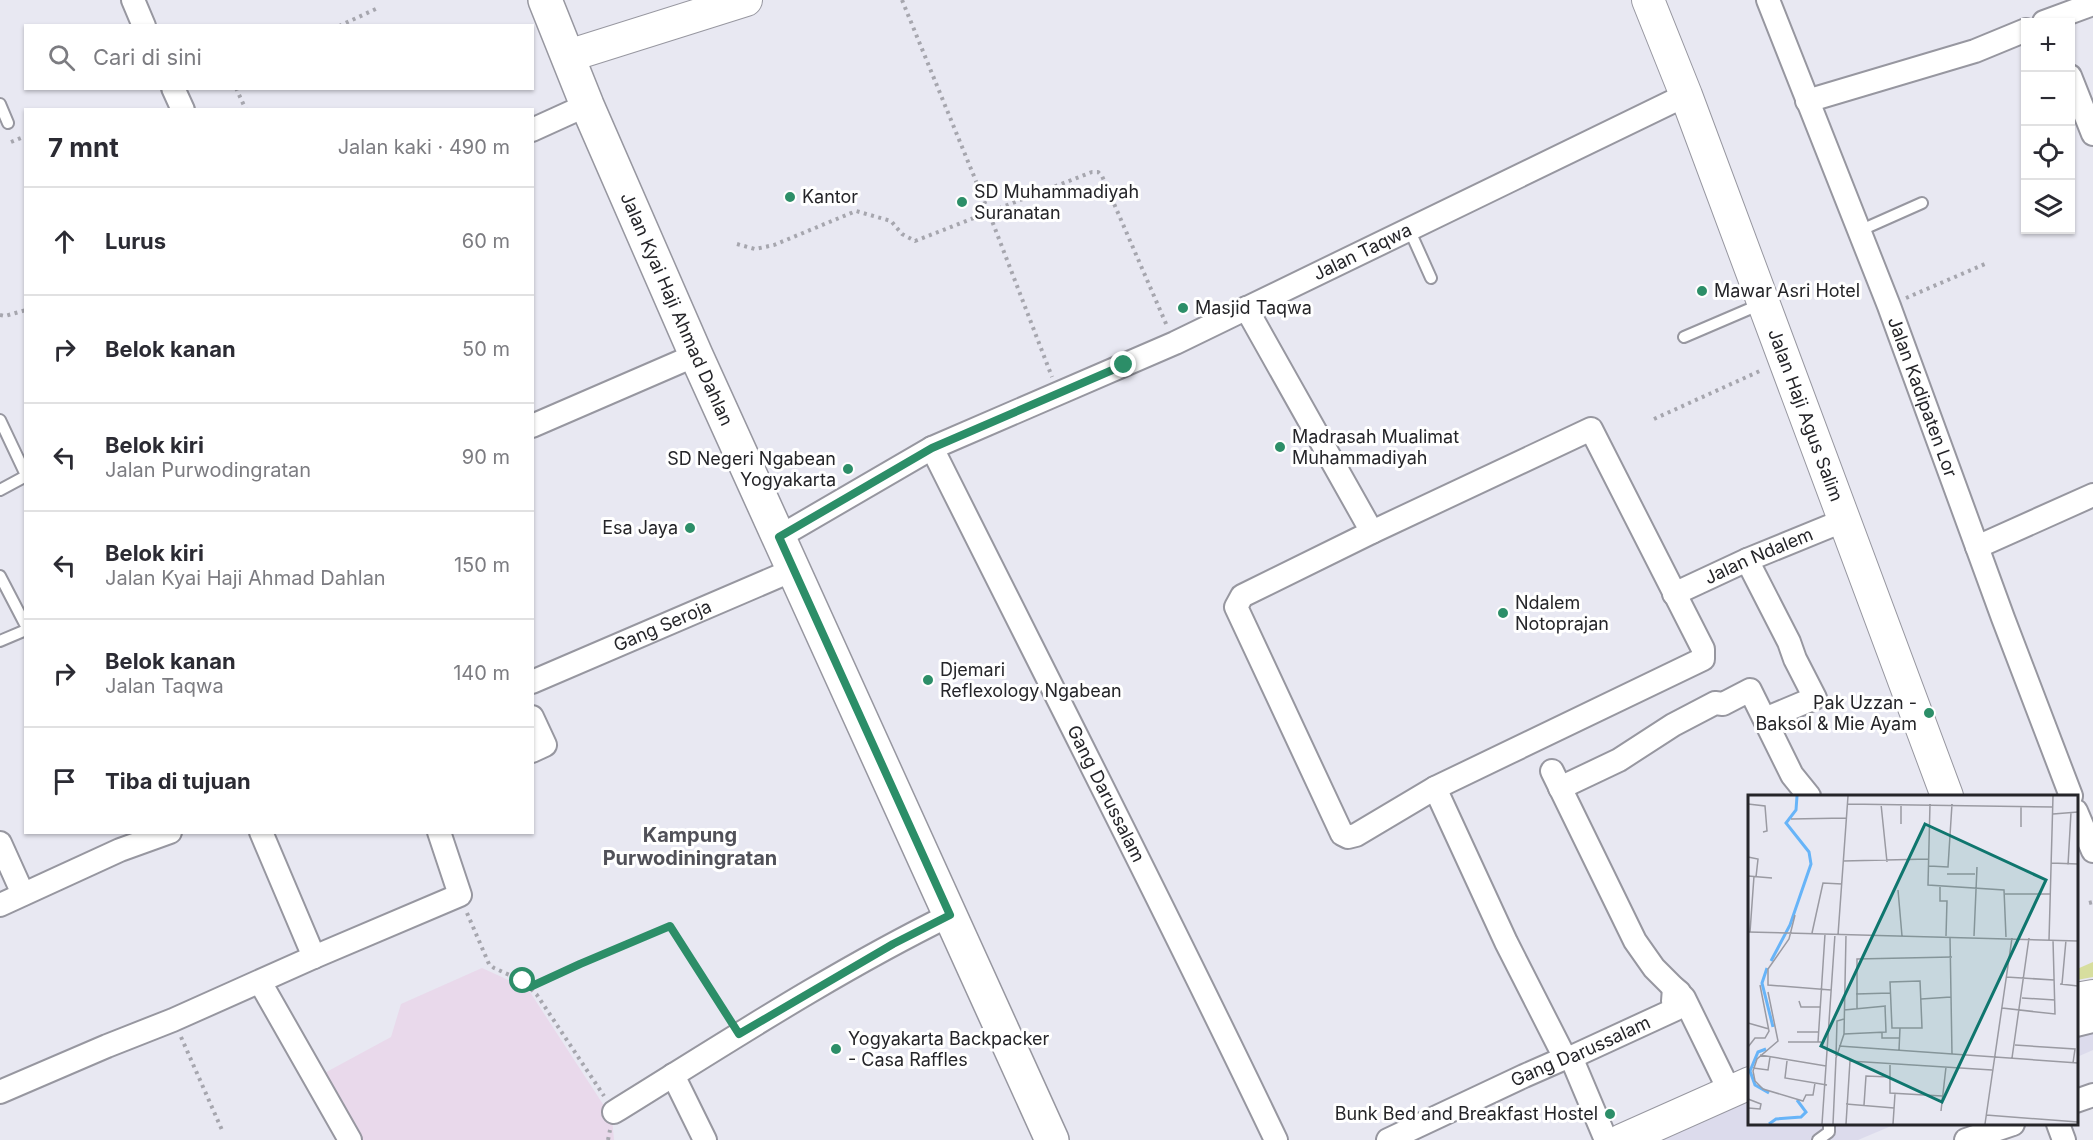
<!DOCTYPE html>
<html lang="id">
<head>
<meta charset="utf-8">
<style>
	body { margin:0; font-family:Inter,sans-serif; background:#f2f2f3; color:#2b2b33 }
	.controls { position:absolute; right:18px; top:18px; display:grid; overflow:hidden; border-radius:0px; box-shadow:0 2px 4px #0004 }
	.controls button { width:54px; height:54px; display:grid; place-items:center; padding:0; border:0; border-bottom:2px solid #e1e1e2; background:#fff; color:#2b2b33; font:30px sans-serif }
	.stop { position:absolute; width:18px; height:18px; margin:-14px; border:4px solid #2c8e68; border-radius:50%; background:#fff }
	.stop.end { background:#2c8e68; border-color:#fff; box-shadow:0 2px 6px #0008 }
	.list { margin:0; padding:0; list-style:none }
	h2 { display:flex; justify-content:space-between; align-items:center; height:78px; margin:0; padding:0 24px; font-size:26px }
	h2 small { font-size:20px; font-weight:400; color:#7c7c81 }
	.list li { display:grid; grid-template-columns:39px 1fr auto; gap:18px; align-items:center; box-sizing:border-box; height:108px; padding:0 24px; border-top:2px solid #e1e1e2 }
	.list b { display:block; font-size:22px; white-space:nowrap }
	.list p { margin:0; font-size:20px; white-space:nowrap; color:#7c7c81 }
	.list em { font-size:20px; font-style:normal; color:#7c7c81 }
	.icon { flex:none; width:33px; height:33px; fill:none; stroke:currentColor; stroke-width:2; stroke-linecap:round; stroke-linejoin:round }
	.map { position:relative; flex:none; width:2093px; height:1140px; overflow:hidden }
	.search { position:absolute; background:#fff; box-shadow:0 2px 4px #0004; left:24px; top:24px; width:510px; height:66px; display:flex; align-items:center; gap:15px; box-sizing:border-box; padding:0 21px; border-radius:0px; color:#7c7c81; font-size:22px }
	.panel { position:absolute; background:#fff; box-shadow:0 2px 4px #0004; left:24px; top:108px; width:510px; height:726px; border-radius:0px }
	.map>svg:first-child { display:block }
	.built { fill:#dcdbec }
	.education { fill:#e9d9eb }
	.green { fill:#d7de9e }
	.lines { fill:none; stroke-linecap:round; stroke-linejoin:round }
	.lane-casing { stroke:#9797a0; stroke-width:14 }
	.street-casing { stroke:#9797a0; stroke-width:26 }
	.secondary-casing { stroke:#9797a0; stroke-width:34 }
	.primary-casing { stroke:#9797a0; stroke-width:36 }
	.path { stroke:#a6a6ae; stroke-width:4; stroke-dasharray:3 4.5; stroke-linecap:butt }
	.lane { stroke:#fff; stroke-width:10 }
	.street { stroke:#fff; stroke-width:22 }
	.secondary { stroke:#fff; stroke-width:32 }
	.primary { stroke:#fff; stroke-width:33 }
	.route { stroke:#2c8e68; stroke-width:8 }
	.poi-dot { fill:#2c8e68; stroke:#fff; stroke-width:2 }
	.labels { text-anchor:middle; stroke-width:6; stroke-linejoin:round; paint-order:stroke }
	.poi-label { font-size:18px; fill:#252529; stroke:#fff; text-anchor:start }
	.street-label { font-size:18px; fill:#252529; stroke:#fff }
	.neighbourhood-label { font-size:20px; font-weight:bold; fill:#515159; stroke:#fff }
	.inset-river { fill:none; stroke:#67b4f8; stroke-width:3 }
	.inset-road { fill:none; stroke:#9a9aa2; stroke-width:1.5 }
	.view { fill:#0f766e; fill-opacity:0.15; stroke:#0f766e; stroke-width:3 }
	.inset-edge { fill:none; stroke:#252529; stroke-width:3 }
</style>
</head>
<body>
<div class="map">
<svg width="2093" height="1140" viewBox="0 0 2093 1140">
	<rect width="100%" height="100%" fill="#e8e8f2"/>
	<!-- built -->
	<path class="built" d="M2093 1010V1050L2077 1057 2076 1011Z
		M1749 1100 1750 1124H1896L1858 1140H1657Z"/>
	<!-- education -->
	<path class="education" d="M482 968 528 989 612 1118 614 1140H353L319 1076 391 1037 401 1004Z"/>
	<!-- green -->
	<path class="green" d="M2093 962V977L2077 980V969Z"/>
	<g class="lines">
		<defs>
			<path id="lane" d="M0 104 8 123
				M1409 229 1431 278
				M1859 231 1922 203
				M1684 337 1761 304
				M0 420 26 475
				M0 490 26 476
				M0 576 26 626
				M0 641 26 630
				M1818 1140 1829 1132V1124"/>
			<g id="street">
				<path d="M133 0 144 26"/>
				<path id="s1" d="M1768 0 1889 306 2003 618 2071 796"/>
				<path d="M2044 22 2093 4"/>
				<path d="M2070 76 2093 134"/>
				<path d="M173 88 183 110"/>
				<path d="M1807 101 1975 51 2026 30"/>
				<path d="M532 130 587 105"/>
				<path d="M1246 308 1372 532"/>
				<path d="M532 426 696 355"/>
				<path d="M1591 429 1703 649V659L1435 788 1356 835 1348 837 1342 834 1236 607 1242 596 1372 532Z"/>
				<path id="s2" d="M932 448C1047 678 1165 908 1276 1140"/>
				<path id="s3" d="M779 537 932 448 1175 343 1686 95"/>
				<path d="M1977 547 2093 495"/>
				<path d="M1747 560 1789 642 1795 659 1815 698 1765 719"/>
				<path id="s4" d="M1674 594 1747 560 1845 520"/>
				<path id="s5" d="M532 682 793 570"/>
				<path d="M532 717 545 745 532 751"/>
				<path d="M1552 771 1635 941 1654 968 1684 998 1730 1092"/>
				<path d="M1435 788 1506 942 1565 1058"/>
				<path d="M1560 788 1619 760 1673 725 1715 703 1723 704 1750 690 1792 775 1809 796"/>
				<path d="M2076 811 2093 851"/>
				<path d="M261 832 314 957"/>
				<path d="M0 843 23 894"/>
				<path d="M0 905 120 850 170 832"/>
				<path d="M260 982 350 1140"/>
				<path d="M2076 1025 2093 1021"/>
				<path d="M1571 1057 1606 1140"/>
				<path d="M673 1075 705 1140"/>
				<path d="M0 1092 107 1046 173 1020 314 957 460 895 439 832"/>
				<path d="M2076 1101 2093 1095"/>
				<path d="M614 1112C724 1044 834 972 950 915"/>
				<path d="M2058 1124 2064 1140"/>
				<path id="s6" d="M1388 1140 1524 1076 1565 1058 1574 1056 1676 1009 1673 1001 1674 988 1679 992"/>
				<path d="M1966 1140 2013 1124"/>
			</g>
			<g id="secondary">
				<path id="s7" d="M1648 0 1686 95 1947 796"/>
				<path d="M568 56 746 0"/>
				<path d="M2076 999 2093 996"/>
				<path d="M1622 1140 1750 1083"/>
			</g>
			<g id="primary">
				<path id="s8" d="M545 0 587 105 696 355 1052 1140"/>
			</g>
		</defs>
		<!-- lane casing -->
		<use href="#lane" class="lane-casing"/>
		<!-- street casing -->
		<use href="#street" class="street-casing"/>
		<!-- secondary casing -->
		<use href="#secondary" class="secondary-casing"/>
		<!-- primary casing -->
		<use href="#primary" class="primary-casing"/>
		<!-- path -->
		<path class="path" d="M902 0 989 213 1052 377
			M339 26 378 8
			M236 88 246 110
			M294 110H299
			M11 142 26 136
			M737 244 755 249 774 245 856 211 891 221 902 234 915 241 1092 172H1098L1102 176 1167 326
			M1906 298 1985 264
			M0 315 5 316 26 310
			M1654 419 1762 370
			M2089 903 2093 902
			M467 913 489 964 494 968 523 981 537 995 604 1096
			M530 987 580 964 670 926 729 1018
			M181 1037 222 1130
			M608 1140 610 1130"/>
		<!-- lane -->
		<use href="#lane" class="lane"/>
		<!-- street -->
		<use href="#street" class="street"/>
		<!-- secondary -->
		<use href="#secondary" class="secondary"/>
		<!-- primary -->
		<use href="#primary" class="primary"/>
	</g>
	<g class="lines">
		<!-- route -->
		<path class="route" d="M523 981 530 987 580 964 670 926 739 1034 893 944 950 915 779 537 932 448 1124 365"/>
	</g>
	<!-- markers -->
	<g class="poi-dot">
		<circle cx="790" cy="197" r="6"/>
		<circle cx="962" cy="202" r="6"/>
		<circle cx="1702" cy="291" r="6"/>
		<circle cx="1183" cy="308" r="6"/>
		<circle cx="1280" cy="447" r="6"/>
		<circle cx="848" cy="469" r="6"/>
		<circle cx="690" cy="528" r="6"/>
		<circle cx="1503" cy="613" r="6"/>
		<circle cx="928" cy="680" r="6"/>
		<circle cx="1929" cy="713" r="6"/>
		<circle cx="836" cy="1049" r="6"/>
		<circle cx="1610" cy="1114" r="6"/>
	</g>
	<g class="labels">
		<!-- poi labels -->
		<g class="poi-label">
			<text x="974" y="198">SD Muhammadiyah<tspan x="974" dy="21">Suranatan</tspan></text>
			<text x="802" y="203">Kantor</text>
			<text x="1714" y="297">Mawar Asri Hotel</text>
			<text x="1195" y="314">Masjid Taqwa</text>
			<text x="1292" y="443">Madrasah Mualimat<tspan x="1292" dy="21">Muhammadiyah</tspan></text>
			<text x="836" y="465" text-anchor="end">SD Negeri Ngabean<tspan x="836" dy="21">Yogyakarta</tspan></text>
			<text x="678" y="534" text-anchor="end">Esa Jaya</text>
			<text x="1515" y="609">Ndalem<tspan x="1515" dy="21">Notoprajan</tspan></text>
			<text x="940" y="676">Djemari<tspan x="940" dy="21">Reflexology Ngabean</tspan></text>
			<text x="1917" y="709" text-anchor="end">Pak Uzzan -<tspan x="1917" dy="21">Baksol &amp; Mie Ayam</tspan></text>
			<text x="848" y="1045">Yogyakarta Backpacker<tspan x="848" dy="21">- Casa Raffles</tspan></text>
			<text x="1598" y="1120" text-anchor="end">Bunk Bed and Breakfast Hostel</text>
		</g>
		<!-- street labels -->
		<g class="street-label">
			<text dy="6" stroke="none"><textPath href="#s3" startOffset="650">Jalan Taqwa</textPath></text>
			<text dy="6" stroke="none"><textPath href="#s8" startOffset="336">Jalan Kyai Haji Ahmad Dahlan</textPath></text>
			<text dy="6" stroke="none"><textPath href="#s1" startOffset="426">Jalan Kadipaten Lor</textPath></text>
			<text dy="6" stroke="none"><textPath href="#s7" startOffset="444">Jalan Haji Agus Salim</textPath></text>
			<text dy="6" stroke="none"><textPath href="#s4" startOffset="93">Jalan Ndalem</textPath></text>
			<text dy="6" stroke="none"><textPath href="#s5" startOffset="142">Gang Seroja</textPath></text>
			<text dy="6" stroke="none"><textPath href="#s2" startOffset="387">Gang Darussalam</textPath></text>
			<text dy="6" stroke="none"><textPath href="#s6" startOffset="212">Gang Darussalam</textPath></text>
		</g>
		<!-- neighbourhood labels -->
		<g class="neighbourhood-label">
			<text x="690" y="842">Kampung<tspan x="690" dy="23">Purwodiningratan</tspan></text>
		</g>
	</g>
	<!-- overview -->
	<g transform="translate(1748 795)">
		<rect width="330" height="330" fill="#e8e8f2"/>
		<path class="inset-river" d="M23 166 42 130 63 69 61 57 38 28 48 15 49 1M19 173 14 188 25 232M18 254 10 257 2 276 7 290 21 298M21 329 28 324 53 322 58 317 49 305"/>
		<path class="inset-road" d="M0 9 17 11 19 36 15 37M99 9 305 12M133 9 139 67M182 9 180 90 256 95 258 142M305 19 330 17M43 24 98 23M153 29V9M273 32V11M0 62 10 64 8 82M95 66 181 64M303 68 330 69M320 70 323 17M181 71 200 72 204 9M199 79H227M0 81 24 83M192 91V106H199L198 141M150 95 154 141M257 99H302M47 120 41 144 20 174V190L83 195M0 137 330 146M2 137 6 81M64 138 75 88 94 89M90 140 100 1M226 141 229 72M202 142 204 259M301 145 305 1M258 182 306 185M172 186 174 233H144L142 187ZM312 189 330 191M314 189 318 145M20 197 30 246 9 264 5 276 7 286 15 294 55 306 58 300H65L67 288M108 199 143 198M274 203 307 205M173 204 203 202M51 206 53 212H73M254 213 307 219 305 145M109 214V164L204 162M96 215 138 211M0 228 21 234M49 237H71M134 237V243H152M96 239 138 237 137 211M40 247H73M70 247 77 139M267 250 327 254 325 268M91 251 330 268M0 252 7 243H17L21 236 12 190M151 255 152 233M12 260 78 271M88 261 89 226 96 224M264 263 281 143M39 266 37 283 79 290M142 268V298L194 301M5 273 20 275 22 262M0 304 13 309 12 314 0 313M98 309 146 313M116 310 118 281 142 282M193 316 198 272M238 320 330 327M74 329 87 139M85 329 88 263 96 239 98 140M98 329 102 266 244 275M145 329 147 299M237 329 264 143"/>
		<path class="view" d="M177 29 298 85 194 307 73 251Z"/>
		<rect width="330" height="330" class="inset-edge"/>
	</g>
</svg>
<div class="controls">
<button>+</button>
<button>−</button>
<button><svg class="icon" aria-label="locate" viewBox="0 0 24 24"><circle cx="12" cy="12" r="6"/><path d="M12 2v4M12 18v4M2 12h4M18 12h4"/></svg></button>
<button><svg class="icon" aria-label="layers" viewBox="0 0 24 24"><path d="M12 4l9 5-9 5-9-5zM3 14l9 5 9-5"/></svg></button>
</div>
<div class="stop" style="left:523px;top:981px"></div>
<div class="stop end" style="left:1124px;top:365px"></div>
<div class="search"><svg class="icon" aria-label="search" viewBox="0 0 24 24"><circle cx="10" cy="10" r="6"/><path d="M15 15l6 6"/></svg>Cari di sini</div>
<section class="panel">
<h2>7 mnt<small>Jalan kaki · 490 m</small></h2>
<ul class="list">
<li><svg class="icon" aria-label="ahead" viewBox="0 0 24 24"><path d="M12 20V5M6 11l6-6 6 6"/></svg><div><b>Lurus</b></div><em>60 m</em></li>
<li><svg class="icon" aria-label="right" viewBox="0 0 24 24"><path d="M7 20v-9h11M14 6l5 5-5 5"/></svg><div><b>Belok kanan</b></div><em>50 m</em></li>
<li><svg class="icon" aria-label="left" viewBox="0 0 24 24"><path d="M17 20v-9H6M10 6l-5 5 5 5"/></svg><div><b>Belok kiri</b><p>Jalan Purwodingratan</p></div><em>90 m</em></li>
<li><svg class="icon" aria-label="left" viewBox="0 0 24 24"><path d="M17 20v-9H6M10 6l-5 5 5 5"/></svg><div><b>Belok kiri</b><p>Jalan Kyai Haji Ahmad Dahlan</p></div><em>150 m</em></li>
<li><svg class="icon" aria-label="right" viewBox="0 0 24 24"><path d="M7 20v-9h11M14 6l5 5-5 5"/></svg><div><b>Belok kanan</b><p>Jalan Taqwa</p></div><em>140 m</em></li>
<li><svg class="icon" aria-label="arrive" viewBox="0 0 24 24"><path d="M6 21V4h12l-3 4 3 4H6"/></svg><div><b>Tiba di tujuan</b></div></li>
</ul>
</section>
</div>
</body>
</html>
